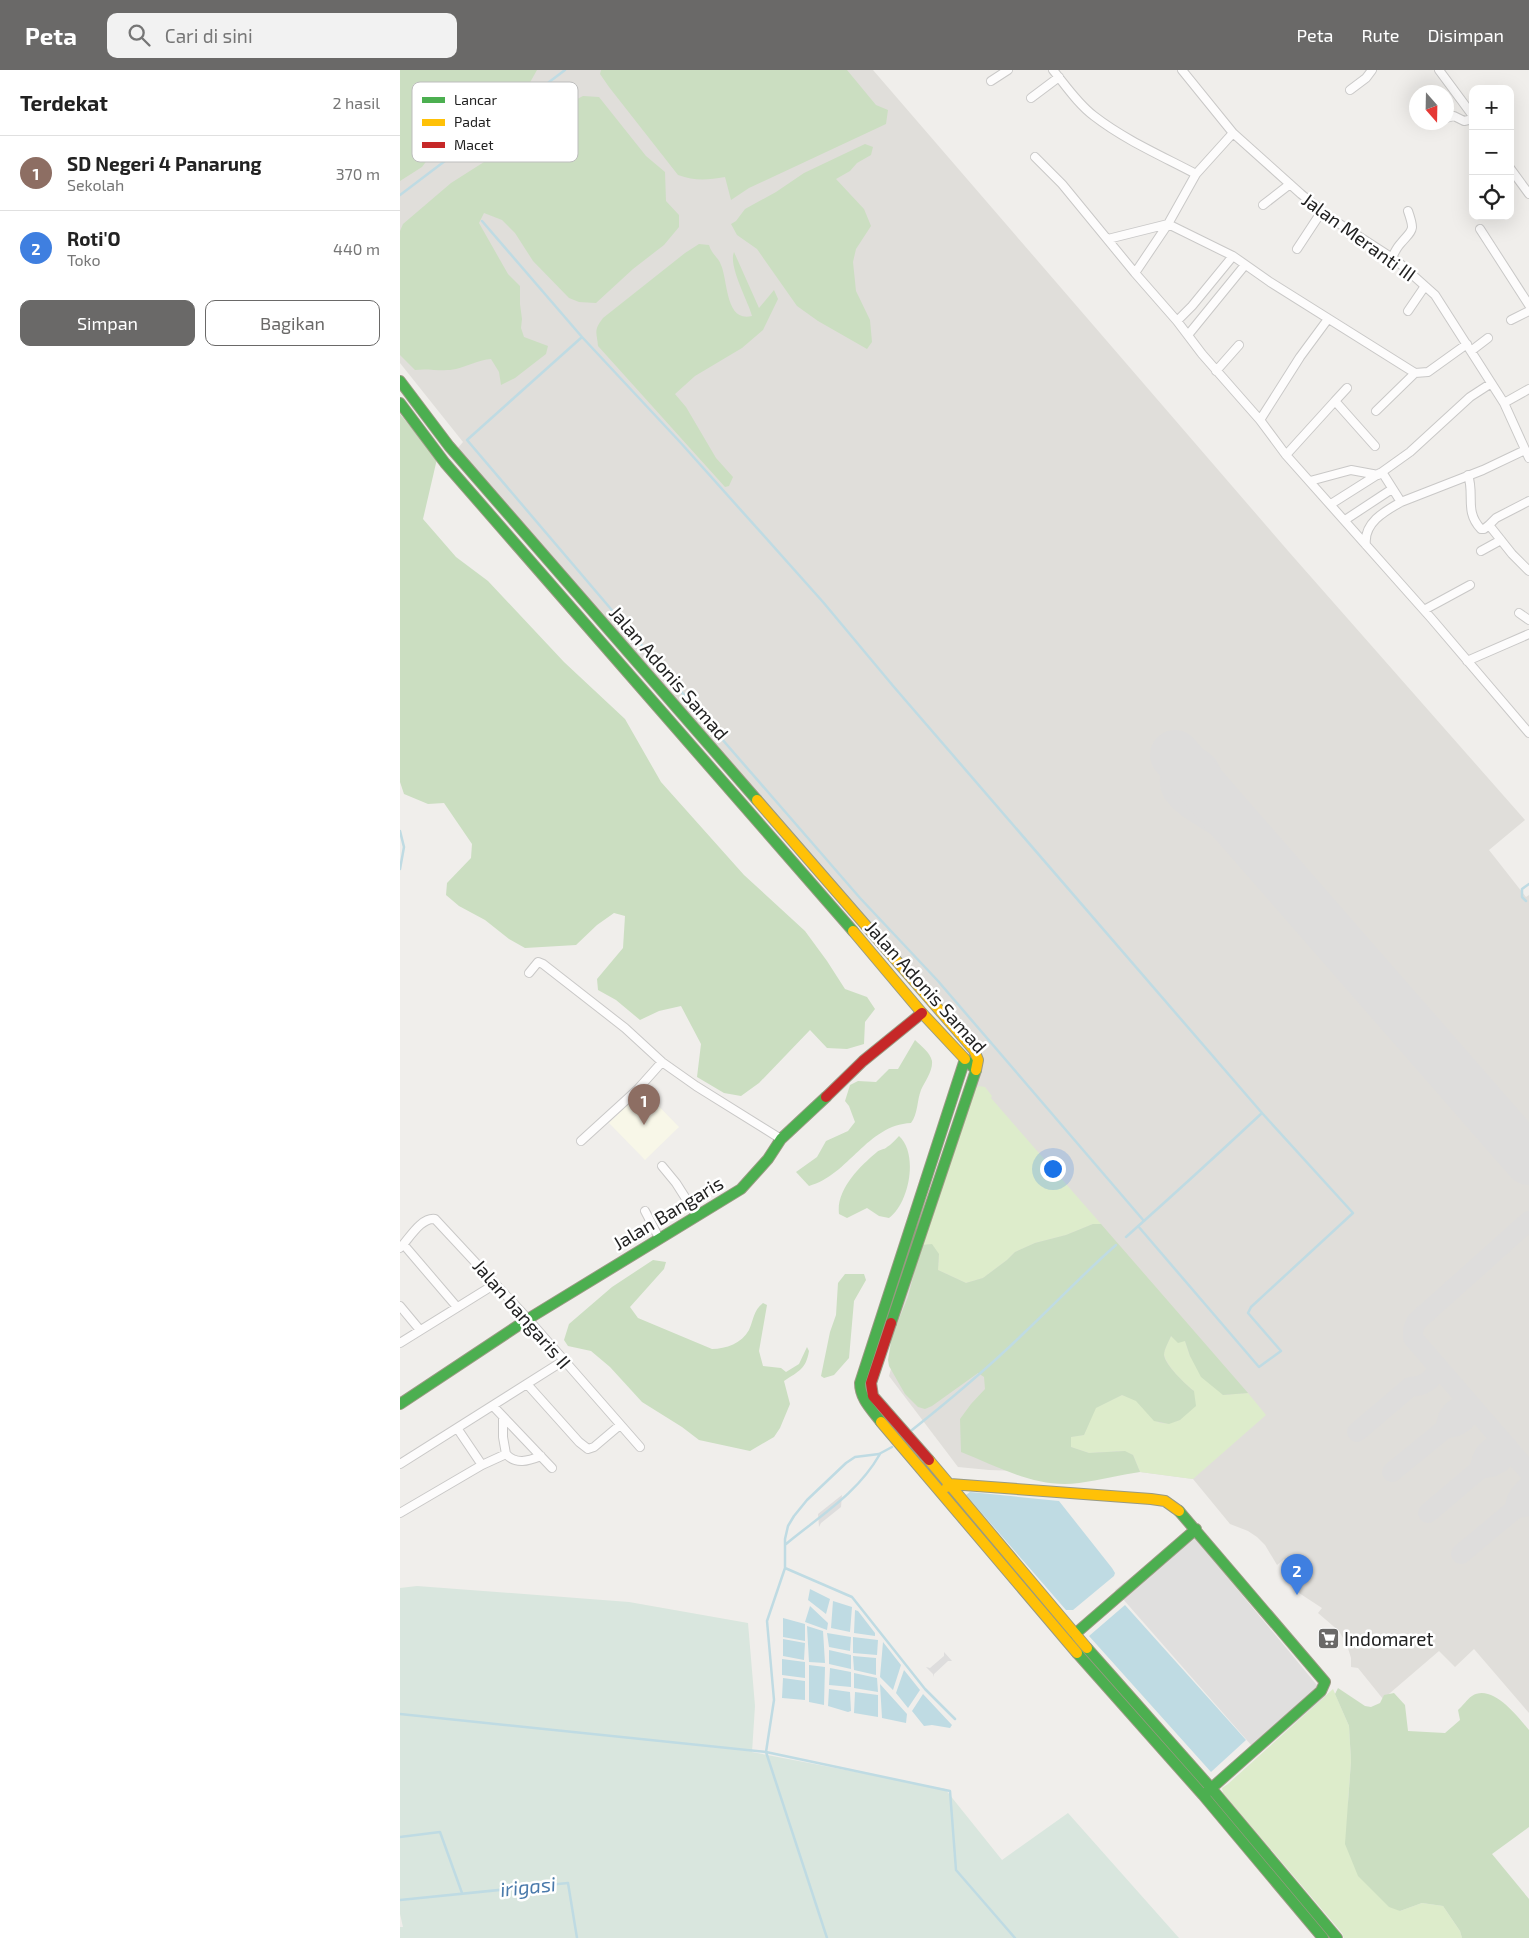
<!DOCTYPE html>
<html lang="id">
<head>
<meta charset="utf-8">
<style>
	body { margin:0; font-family:"Exo 2",sans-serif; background:#f2f2f2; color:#222 }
	.controls { position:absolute; right:15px; top:15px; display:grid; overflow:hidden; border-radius:10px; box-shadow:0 5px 20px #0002 }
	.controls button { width:45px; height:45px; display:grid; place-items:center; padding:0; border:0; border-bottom:1px solid #e0e0e0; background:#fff; color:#222; font:25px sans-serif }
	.compass { position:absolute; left:1009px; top:15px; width:45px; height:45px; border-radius:50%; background:#fff; box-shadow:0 5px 20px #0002; rotate:160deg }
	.you { position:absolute; left:652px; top:1098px; width:18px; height:18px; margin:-12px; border:4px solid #fff; border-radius:50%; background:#1a73e8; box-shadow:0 0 0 8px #1a73e833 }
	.badge { display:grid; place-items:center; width:32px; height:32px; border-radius:50%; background:#6a6968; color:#fff; font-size:16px; font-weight:700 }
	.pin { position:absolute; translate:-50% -41px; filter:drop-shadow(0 1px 2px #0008) }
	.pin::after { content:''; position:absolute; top:26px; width:18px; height:15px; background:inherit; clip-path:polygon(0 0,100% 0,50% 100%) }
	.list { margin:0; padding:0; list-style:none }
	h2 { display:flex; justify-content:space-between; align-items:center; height:65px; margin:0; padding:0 20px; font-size:21px }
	h2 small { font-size:16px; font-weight:400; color:#767676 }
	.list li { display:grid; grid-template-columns:32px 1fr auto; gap:15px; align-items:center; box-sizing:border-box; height:75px; padding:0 20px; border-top:1px solid #e0e0e0 }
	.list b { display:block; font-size:19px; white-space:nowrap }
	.list p { margin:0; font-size:16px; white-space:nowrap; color:#767676 }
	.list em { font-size:16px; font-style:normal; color:#767676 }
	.actions { display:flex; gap:10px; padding:15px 20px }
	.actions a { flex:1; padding:11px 0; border:1px solid #6a6968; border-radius:10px; text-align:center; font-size:18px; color:#6a6968 }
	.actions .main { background:#6a6968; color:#fff }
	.icon { flex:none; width:28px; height:28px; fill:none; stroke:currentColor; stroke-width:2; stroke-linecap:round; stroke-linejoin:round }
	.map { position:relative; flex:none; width:1129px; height:1868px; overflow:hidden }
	header { display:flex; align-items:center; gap:30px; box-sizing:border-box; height:70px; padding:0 25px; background:#6a6968; color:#fff }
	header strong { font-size:24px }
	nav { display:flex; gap:28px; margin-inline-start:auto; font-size:18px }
	.search { width:350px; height:45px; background:#f2f2f2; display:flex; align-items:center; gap:12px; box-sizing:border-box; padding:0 18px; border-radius:10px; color:#767676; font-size:19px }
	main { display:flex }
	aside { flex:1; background:#fff }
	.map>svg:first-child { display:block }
	.education { fill:#f8f7e8 }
	.airport { fill:#e0deda }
	.grass { fill:#ddeccb }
	.forest { fill:#cbdec1 }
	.wetland { fill:#d9e6de }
	.parking { fill:#e0dfde }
	.water { fill:#bfdbe3 }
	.pier { fill:#dedddd }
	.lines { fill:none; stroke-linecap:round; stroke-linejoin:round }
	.stream { stroke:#bfdbe3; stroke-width:2.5 }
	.taxiway { stroke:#dedddc; stroke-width:20 }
	.runway { stroke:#dedddc; stroke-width:50 }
	.street-casing { stroke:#c9c8c7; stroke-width:10 }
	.fast-casing { stroke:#999a82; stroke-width:12 }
	.slow-casing { stroke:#999a82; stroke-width:12 }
	.jam-casing { stroke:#999a82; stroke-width:12 }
	.street { stroke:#fdfcfc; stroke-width:8 }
	.fast { stroke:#4caf50; stroke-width:10 }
	.slow { stroke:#ffc107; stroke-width:10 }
	.jam { stroke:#c62828; stroke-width:10 }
	.labels { text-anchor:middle; stroke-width:5; stroke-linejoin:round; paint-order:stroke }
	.street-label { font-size:19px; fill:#222; stroke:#fff }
	.poi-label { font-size:19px; fill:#222; stroke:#fff; text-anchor:start }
	.water-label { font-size:20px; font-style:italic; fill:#4a7aab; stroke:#fff }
	.key { fill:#fff; stroke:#bdbdbd; stroke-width:1 }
	.key-label { font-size:14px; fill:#222 }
</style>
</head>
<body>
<header>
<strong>Peta</strong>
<div class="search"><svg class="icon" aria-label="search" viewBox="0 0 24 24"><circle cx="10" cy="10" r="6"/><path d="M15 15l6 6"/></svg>Cari di sini</div>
<nav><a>Peta</a><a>Rute</a><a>Disimpan</a></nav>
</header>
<main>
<aside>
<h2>Terdekat<small>2 hasil</small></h2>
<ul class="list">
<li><span class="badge" style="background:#8d6e63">1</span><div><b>SD Negeri 4 Panarung</b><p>Sekolah</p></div><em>370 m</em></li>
<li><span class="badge" style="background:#3f7fe0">2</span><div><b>Roti'O</b><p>Toko</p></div><em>440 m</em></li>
</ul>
<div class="actions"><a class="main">Simpan</a><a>Bagikan</a></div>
</aside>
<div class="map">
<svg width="1129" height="1868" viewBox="0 0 1129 1868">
	<rect width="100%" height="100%" fill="#f0eeeb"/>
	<!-- education -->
	<path class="education" d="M243 1020 279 1057 245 1090 209 1053Z"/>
	<!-- airport -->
	<path class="airport" d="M0 0H473L889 482 1125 750 1089 780 1126 827 1129 825V1643L1074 1579 1055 1597 1039 1581 983 1629 958 1598 951 1597V1588L947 1575 939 1561 918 1543 922 1538 899 1523 891 1511 885 1496 884 1489 877 1495 865 1475 857 1467 848 1461 830 1454 793 1409 740 1402 667 1403 589 1400 558 1397 489 1306 503 1257 497 1249 582 982 57 379 63 372 0 293Z"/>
	<!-- grass -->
	<path class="grass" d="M579 1016 585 1017 592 1026 591 1028 701 1154H693L666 1165 635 1173 615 1182 607 1190 583 1208 566 1213 538 1200 539 1184 521 1175 575 1018Z
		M771 1266 785 1271 790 1286 823 1325 848 1323 866 1345 793 1409 740 1402 733 1385 724 1381 689 1383 671 1377 670 1367 684 1365 695 1338 722 1325C726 1327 733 1328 737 1331 754 1346 753 1360 780 1350L794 1321C786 1315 765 1295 764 1284 764 1279 769 1271 771 1266Z
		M811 1484 920 1608V1613L809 1487Z
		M933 1619 949 1656 951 1691 948 1732 1000 1841 1022 1833 1043 1836 1060 1861 1062 1868H944L942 1863 823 1723 822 1718 828 1714Z"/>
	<!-- forest -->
	<path class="forest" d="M0 0H137L128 16 121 23 112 28 86 47H73L65 61 34 81 22 97 0 111Z
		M201 0H447L476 35 488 40 486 54 349 118 331 130 325 107C307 110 295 111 278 105L209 17 200 4Z
		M183 26 199 27 246 86 265 102 266 131 279 145V157L264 175 233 199 196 233 179 232 169 228 133 191 115 163 102 150 84 143 79 153 108 204 120 216V234L122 249 121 258 124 267 148 276 146 284 115 308 101 315 99 302 91 289C79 290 68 296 56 299 43 302 28 298 15 300L0 285V161L3 154 51 113 84 92 86 84C116 62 149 43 183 26Z
		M465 74 473 77 471 85 457 93 450 101 436 109 464 139 471 156 456 179 453 192 456 221 470 250 472 272 467 279 418 251 397 236 357 179 337 165 331 154 336 151 345 139 376 122 404 103Z
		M299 174 309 175C312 185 319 188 321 195 328 210 325 253 352 246 348 231 328 196 334 182L359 238 374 220 378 229 363 260 342 278 295 306 275 324 286 337 316 388 333 407 329 416 325 417 198 276C197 262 193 261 203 248L285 183Z
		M0 344 37 389 23 449 56 487 88 511 164 592 225 649 261 712 344 805 405 861 427 891 445 919 467 927 475 939 465 952 464 974 447 979 427 978 410 960 359 1013 341 1026 324 1023 297 1007 301 974 281 936 259 941 240 950 216 930 198 920 197 909 223 878 225 846 214 843 197 855 176 875 125 878 109 869 85 850 59 836 46 825 47 813 71 788 72 774 44 733 28 734 4 724 0 712Z
		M515 970C521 976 530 982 532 991 533 1001 525 1011 521 1020 517 1030 518 1044 511 1053 467 1055 449 1105 409 1116L396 1102 417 1087 426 1071 448 1061 455 1052 449 1036 445 1031 450 1015 458 1011 476 1012 489 999H498Z
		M499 1066C519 1084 509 1134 489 1148L479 1146 467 1138 447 1148 439 1144C436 1120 459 1097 477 1082 480 1079 484 1080 487 1077 491 1075 495 1070 499 1066Z
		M693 1154H701L848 1323 823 1325 801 1307 790 1286 785 1271 778 1273 771 1266C769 1271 764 1279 764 1285 765 1295 786 1315 794 1321L796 1336 780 1350 769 1354 754 1351 736 1331 722 1325 696 1338 684 1365 671 1367V1377L689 1383 725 1381 733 1385 740 1402C720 1405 700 1410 679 1413 637 1419 599 1397 561 1382L560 1349 571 1334 585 1319 584 1307 578 1303 532 1336 525 1339 518 1337 505 1324 489 1296 488 1290 492 1266 508 1227 521 1175 532 1174 539 1184 538 1200 566 1213 583 1208 607 1190 615 1182 635 1173 666 1165Z
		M253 1190 266 1192 264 1199 230 1237 238 1248 312 1279C326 1279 342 1273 349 1260 354 1249 353 1241 363 1233L367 1235 359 1281 363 1296 381 1298 386 1302 399 1294 407 1277 409 1281C406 1299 399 1301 384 1311L390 1334 380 1358 374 1367 350 1381 299 1370 282 1357 242 1332 210 1297 191 1281 168 1276 164 1270 169 1254 212 1217Z
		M445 1204H464L466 1210 454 1231 449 1288 434 1305 424 1308 421 1306 430 1262 436 1245 438 1213Z
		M938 1618 965 1636 971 1637 980 1633 984 1625 994 1623 1005 1635 1008 1661 1045 1663 1060 1650 1058 1640C1063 1636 1067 1629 1072 1626 1092 1613 1118 1647 1129 1660V1757L1092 1784 1129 1829V1868H1062L1060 1861 1043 1836 1022 1833 1000 1841 989 1837 958 1806 945 1774 951 1691 949 1656 935 1624Z"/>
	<!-- wetland -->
	<path class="wetland" d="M17 1516 229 1532 348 1553 355 1636 352 1682 545 1719 602 1790 668 1743 779 1868H0V1857H3L0 1844V1518Z"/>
	<!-- parking -->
	<path class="parking" d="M789 1461 926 1626 859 1684 715 1520Z"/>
	<!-- water -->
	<path class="water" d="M570 1422 659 1431 712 1498 715 1503 714 1506 673 1540H666L566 1425Z
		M410 1519 430 1529 426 1544 408 1530Z
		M433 1531 452 1537 450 1562 431 1558Z
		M725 1535 846 1670 811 1702 689 1566Z
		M410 1536 428 1553 427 1560 405 1552Z
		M455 1540 458 1541 475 1563V1566L454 1563Z
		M383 1548 405 1554V1571L383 1567Z
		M407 1556 423 1561 425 1593 409 1592Z
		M427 1563 451 1567 450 1581 429 1577Z
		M453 1567 478 1570 477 1585 453 1583Z
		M383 1569 405 1573 404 1590 383 1586Z
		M483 1572 501 1595 493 1620 480 1607Z
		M429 1580 451 1585V1599L429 1594Z
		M453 1586 476 1588V1605L454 1600Z
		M382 1589 405 1592V1608L382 1605Z
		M409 1595 425 1597 424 1635 409 1632Z
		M430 1598 451 1602V1617L429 1615Z
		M504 1600 520 1620 508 1638 496 1623Z
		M454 1603 477 1608 478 1622 454 1618Z
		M383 1608 405 1611V1630L382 1628Z
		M480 1614 507 1644 506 1653 482 1648Z
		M429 1619 450 1622 451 1641 448 1642 428 1636Z
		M455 1622 478 1625V1647L454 1643Z
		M523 1624 552 1655 550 1658 532 1655 524 1656 512 1641Z"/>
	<!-- pier -->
	<path class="pier" d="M442 1425 441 1437 421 1453 419 1457 418 1444Z
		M544 1582 552 1591H548L534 1604 533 1607V1604L526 1597 530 1598 544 1586Z"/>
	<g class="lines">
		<!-- stream -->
		<path class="stream" d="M0 125 165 0
			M82 151 182 267
			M0 761 4 777 0 799
			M1126 831 1122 827V819L1129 814
			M738 1156 859 1297 881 1281 848 1243 851 1237 953 1143 862 1043
			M726 1167C772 1126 817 1085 862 1043L494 617 423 532 280 372 182 267 67 370 308 653 460 828 538 911 744 1151
			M512 1360C551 1329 589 1297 625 1262 656 1233 684 1203 716 1175
			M386 1474C421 1445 457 1424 480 1384
			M385 1498 452 1527 525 1619 555 1649
			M0 1644 366 1682 550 1721 556 1800 615 1868
			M0 1767 40 1762 62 1823
			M0 1830 168 1813 177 1868
			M427 1868 366 1682 374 1630 367 1551 385 1498V1469L388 1456 394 1446 407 1430 446 1393 455 1387 479 1384 492 1377"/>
		<!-- taxiway -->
		<path class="taxiway" d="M807 721C810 715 812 709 811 703 808 687 785 681 775 694 769 702 768 714 773 723 783 737 798 744 812 753 831 766 850 779 869 792
			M1129 1151 1016 1252 1013 1260V1268L1129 1402
			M1046 1358C1046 1343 1056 1336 1069 1333
			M957 1362 1010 1317C1024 1316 1032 1311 1038 1298
			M1080 1399C1081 1384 1089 1376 1103 1372
			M992 1402 1046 1358C1060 1358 1067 1350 1074 1339
			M1115 1439C1115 1428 1121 1422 1129 1415
			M1028 1443 1080 1399 1092 1397 1101 1392 1106 1385 1108 1377
			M1061 1484 1115 1439 1129 1436"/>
		<!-- runway -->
		<path class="runway" d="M775 685 1129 1090"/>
		<defs>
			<path id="street" d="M653 0C666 16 678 34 694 46 725 70 762 86 796 104
				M782 0 833 63 901 124 932 149 997 191 1035 225 1104 333 1129 388
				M1039 0 1073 46
				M591 11 608 0
				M950 20 966 8 972 0
				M631 28 659 7
				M1046 48 1054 46 1064 51 1073 49
				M1037 53V52
				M833 63 796 104 768 154 735 203 777 251 792 236 833 186 870 212 1015 303 1028 302 1067 274
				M635 87 662 114 735 203
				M1110 98 1129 124
				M863 135 890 114
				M1080 159 1129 235
				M708 169 768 154 833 186
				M897 179 922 141
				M992 187C995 182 997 177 1001 173 1013 159 1015 161 1008 141
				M1008 241 1025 216
				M1111 250 1129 241
				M777 251 802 284 860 350 886 385 1031 548 1129 663
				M788 265 845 195
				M1071 281 1088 268
				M816 301 839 275
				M1090 314 1070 327 1010 382 982 402 1001 432 1083 400 1125 380
				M935 331 947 318
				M1104 333 1129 319
				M976 341 1015 303
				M860 350 900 287 928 249
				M886 385 935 331 975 376
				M1068 405C1075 425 1064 441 1081 459H1084L1089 455
				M910 411 951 400 978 405
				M1129 431 1096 448 1089 455 1112 484 1129 501
				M931 434 980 403
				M945 450 992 419
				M966 475C963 453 985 441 1001 432
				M1081 481 1101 470
				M1024 540 1070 515
				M1119 543 1129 550
				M1067 591 1129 564
				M129 903 138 892 143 894 225 958 262 992 296 1016 381 1069
				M181 1071 237 1020 262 992
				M262 1096 276 1113 297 1146
				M245 1141 259 1168
				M4 1175 57 1237
				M0 1178C9 1169 21 1147 35 1149L128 1249 240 1377
				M0 1236 20 1260
				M0 1273 95 1214
				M127 1314 179 1372 188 1379 194 1377 220 1355
				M93 1336 152 1398
				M103 1347V1367L106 1384
				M0 1394 163 1291
				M82 1395 106 1384C116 1395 128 1391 141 1386
				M0 1443 82 1395 57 1358"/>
			<path id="fast" d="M0 311 49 376 357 730
				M0 333 45 393 453 861
				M0 1334 128 1249 341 1119 368 1089 381 1069 426 1027
				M481 1352C472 1340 460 1329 460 1313L565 989 576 1000 491 1253
				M779 1441 925 1612 921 1621 806 1723
				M675 1564 796 1459
				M687 1578 811 1718 937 1868
				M677 1583 803 1725 923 1868"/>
			<path id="slow" d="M357 730 574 980 578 990 576 1000
				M453 861 522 943 565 989
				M481 1352 677 1583
				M529 1390 687 1578
				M547 1417 550 1414 751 1429 765 1431 779 1441"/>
			<path id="jam" d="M426 1027 463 991 522 943
				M491 1253 471 1313 473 1326 529 1390"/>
		</defs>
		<!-- street casing -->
		<use href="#street" class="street-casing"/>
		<!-- fast casing -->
		<use href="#fast" class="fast-casing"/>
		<!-- slow casing -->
		<use href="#slow" class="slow-casing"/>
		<!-- jam casing -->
		<use href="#jam" class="jam-casing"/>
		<!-- street -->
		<use href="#street" class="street"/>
		<!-- fast -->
		<use href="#fast" class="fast"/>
		<!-- slow -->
		<use href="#slow" class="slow"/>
		<!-- jam -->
		<use href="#jam" class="jam"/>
	</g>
	<!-- icons -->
	<defs>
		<symbol id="supermarket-square" viewBox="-11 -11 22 22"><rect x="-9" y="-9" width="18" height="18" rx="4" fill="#6a6968" stroke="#fff"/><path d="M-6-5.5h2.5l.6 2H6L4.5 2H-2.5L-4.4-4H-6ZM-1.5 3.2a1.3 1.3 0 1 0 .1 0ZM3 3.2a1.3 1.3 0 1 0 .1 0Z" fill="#fff"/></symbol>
	</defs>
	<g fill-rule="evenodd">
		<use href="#supermarket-square" x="916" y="1556" width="25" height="25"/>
	</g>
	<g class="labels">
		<!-- street labels -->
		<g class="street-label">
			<text transform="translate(959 167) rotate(36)" y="7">Jalan Meranti III</text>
			<text transform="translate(269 603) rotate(49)" y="7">Jalan Adonis Samad</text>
			<text transform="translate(526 917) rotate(48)" y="7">Jalan Adonis Samad</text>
			<text transform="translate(268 1143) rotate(-31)" y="7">Jalan Bangaris</text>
			<text transform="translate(122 1244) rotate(49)" y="7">Jalan bangaris II</text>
		</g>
		<!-- poi labels -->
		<g class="poi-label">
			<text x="944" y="1576">Indomaret</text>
		</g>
		<!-- water labels -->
		<g class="water-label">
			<text transform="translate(128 1817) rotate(-6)" y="7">irigasi</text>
		</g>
	</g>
	<!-- legend -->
	<rect x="12" y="12" width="166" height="80" rx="8" class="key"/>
	<rect x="22" y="27" width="23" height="6" fill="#4caf50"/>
	<rect x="22" y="49" width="23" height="7" fill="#ffc107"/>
	<rect x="22" y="72" width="23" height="6" fill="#c62828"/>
	<g class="key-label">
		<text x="54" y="35">Lancar</text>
		<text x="54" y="57">Padat</text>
		<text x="54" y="80">Macet</text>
	</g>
</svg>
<div class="controls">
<button>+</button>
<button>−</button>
<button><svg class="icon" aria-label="locate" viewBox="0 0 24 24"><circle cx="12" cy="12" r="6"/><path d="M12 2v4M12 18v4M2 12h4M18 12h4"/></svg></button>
</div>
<svg class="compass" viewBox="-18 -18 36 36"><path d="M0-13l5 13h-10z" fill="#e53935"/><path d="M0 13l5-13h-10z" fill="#767676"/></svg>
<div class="you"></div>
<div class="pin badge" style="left:244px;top:1055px;background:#8d6e63">1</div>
<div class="pin badge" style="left:897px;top:1525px;background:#3f7fe0">2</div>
</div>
</main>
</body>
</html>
